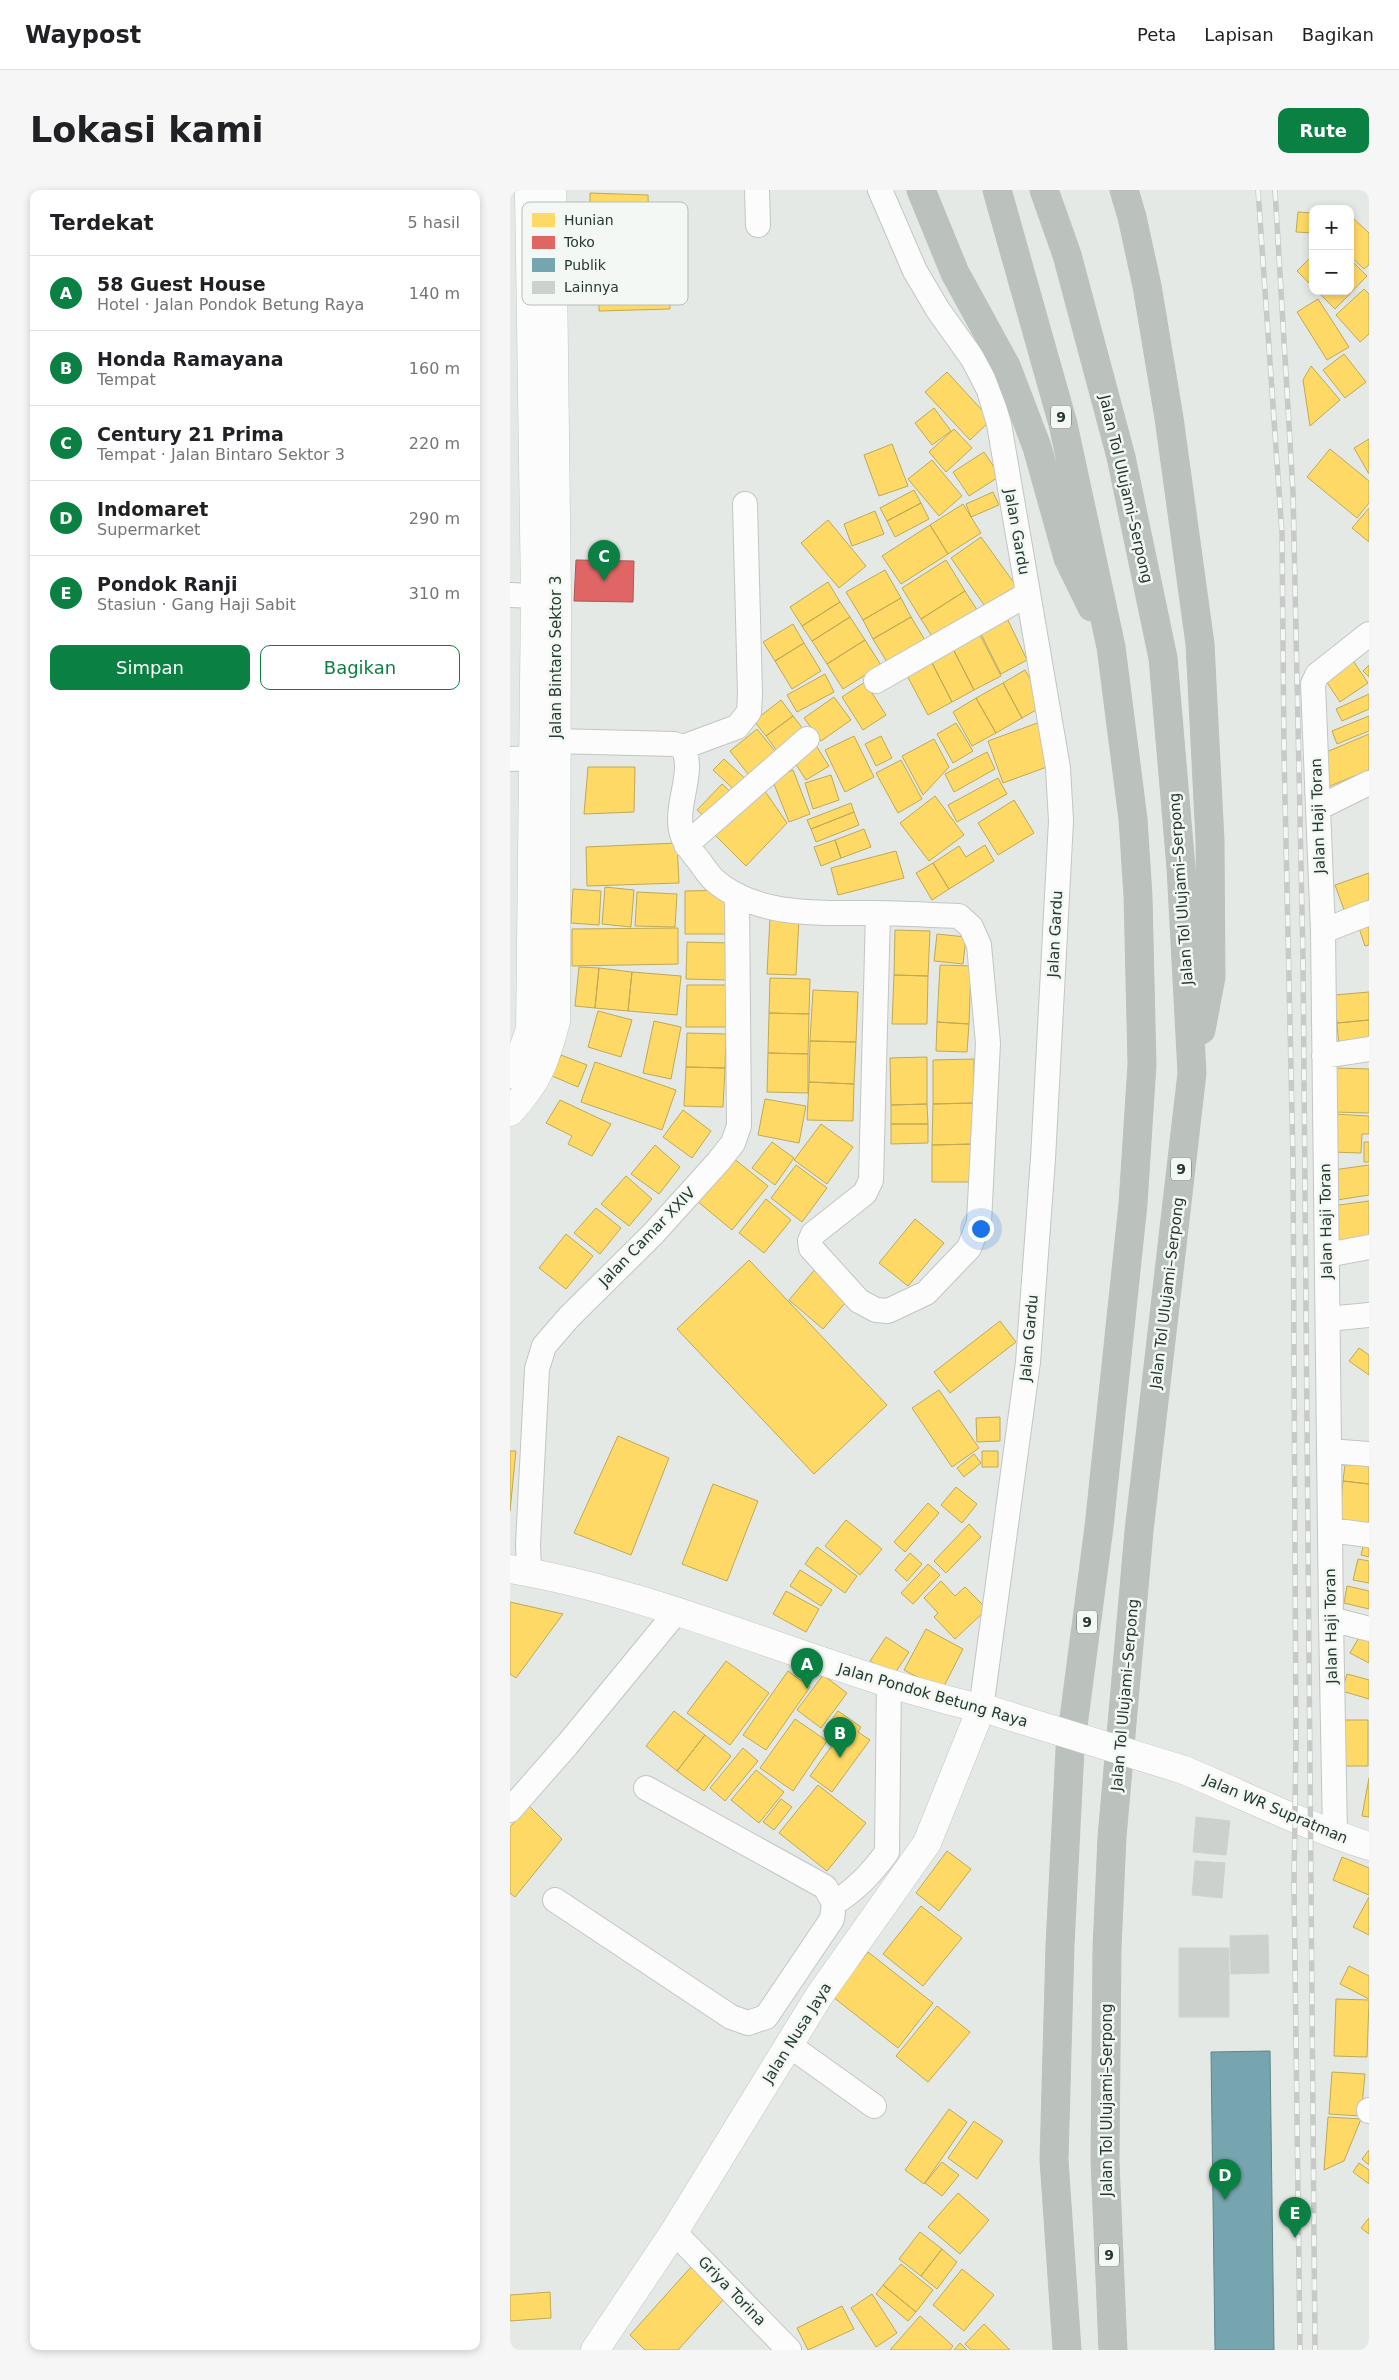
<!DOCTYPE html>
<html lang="id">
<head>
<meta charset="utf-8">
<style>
	body { margin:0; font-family:"DejaVu Sans",sans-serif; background:#f6f6f6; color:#202124 }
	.controls { position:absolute; right:15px; top:15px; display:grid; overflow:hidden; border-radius:10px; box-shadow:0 2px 8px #0003 }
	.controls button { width:45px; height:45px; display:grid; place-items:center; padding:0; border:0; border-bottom:1px solid #e0e0e0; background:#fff; color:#202124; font:25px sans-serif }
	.you { position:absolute; left:470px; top:1038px; width:18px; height:18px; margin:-12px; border:4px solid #fff; border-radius:50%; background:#1a73e8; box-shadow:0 0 0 8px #1a73e833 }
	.badge { display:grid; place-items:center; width:32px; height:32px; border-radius:50%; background:#0b8043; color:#fff; font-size:16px; font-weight:700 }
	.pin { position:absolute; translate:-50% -41px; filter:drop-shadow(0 1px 2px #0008) }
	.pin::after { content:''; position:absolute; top:26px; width:18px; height:15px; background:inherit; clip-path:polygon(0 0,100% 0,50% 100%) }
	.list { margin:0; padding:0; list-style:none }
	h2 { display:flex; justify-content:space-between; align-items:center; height:65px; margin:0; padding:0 20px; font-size:21px }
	h2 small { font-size:16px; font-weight:400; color:#757577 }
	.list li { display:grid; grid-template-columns:32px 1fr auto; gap:15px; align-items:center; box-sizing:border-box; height:75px; padding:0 20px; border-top:1px solid #e0e0e0 }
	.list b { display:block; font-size:19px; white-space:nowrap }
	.list p { margin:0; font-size:16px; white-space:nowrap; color:#757577 }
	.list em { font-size:16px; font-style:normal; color:#757577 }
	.actions { display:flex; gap:10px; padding:15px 20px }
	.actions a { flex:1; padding:11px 0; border:1px solid #0b8043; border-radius:10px; text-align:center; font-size:18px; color:#0b8043 }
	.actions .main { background:#0b8043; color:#fff }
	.map { position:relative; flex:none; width:859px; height:2160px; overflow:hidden; border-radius:10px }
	header { display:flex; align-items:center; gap:30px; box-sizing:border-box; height:70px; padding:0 25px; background:#fff; border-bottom:1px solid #e0e0e0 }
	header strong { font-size:24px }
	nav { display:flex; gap:28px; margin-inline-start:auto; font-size:18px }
	.intro { display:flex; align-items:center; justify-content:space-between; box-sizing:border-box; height:120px; padding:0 30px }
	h1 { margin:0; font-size:35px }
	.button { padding:12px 22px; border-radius:10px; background:#0b8043; color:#fff; font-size:18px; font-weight:700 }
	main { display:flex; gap:30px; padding:0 30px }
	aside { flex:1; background:#fff; border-radius:10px; box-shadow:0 2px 8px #0003 }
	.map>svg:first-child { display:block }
	.homes { fill:#ffd966; stroke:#bea955 }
	.shops { fill:#e06666; stroke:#a85955 }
	.public { fill:#76a5af; stroke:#5e8588 }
	.building { fill:#ccd1ce; stroke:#ced2cf }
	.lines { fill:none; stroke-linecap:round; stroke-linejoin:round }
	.minor-casing { stroke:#c2c6c3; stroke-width:26 }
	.tertiary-casing { stroke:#c2c6c3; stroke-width:29 }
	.secondary-casing { stroke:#c1c7c3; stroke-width:29 }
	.motorway-casing { stroke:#bdc4c0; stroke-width:29 }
	.minor { stroke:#fbfcfb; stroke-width:24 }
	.tertiary { stroke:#fbfcfb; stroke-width:28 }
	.secondary { stroke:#fbfcfb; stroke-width:28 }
	.motorway { stroke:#bbc2be; stroke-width:28 }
	.rail-casing { stroke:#c7cac8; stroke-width:5.5 }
	.rail { stroke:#f3f8f4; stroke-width:4; stroke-dasharray:11; stroke-linecap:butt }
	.tertiary-bridge-casing { stroke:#c2c6c3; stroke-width:29; stroke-linecap:butt }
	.tertiary-bridge { stroke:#fbfcfb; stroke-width:28 }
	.labels { text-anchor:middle; stroke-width:5; stroke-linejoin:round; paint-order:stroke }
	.shield { fill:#f3f8f4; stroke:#637369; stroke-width:1 }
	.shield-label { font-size:14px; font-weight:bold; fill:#253a2d }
	.street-label { font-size:15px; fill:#253a2d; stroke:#f3f8f4 }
	.key { fill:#f3f8f4; stroke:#b5bfb8; stroke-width:1 }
	.key-label { font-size:14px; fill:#253a2d }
</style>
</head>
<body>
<header>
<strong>Waypost</strong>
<nav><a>Peta</a><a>Lapisan</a><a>Bagikan</a></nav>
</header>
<div class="intro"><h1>Lokasi kami</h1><a class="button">Rute</a></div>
<main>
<aside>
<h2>Terdekat<small>5 hasil</small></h2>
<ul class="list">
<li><span class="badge">A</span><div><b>58 Guest House</b><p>Hotel · Jalan Pondok Betung Raya</p></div><em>140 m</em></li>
<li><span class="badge">B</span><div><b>Honda Ramayana</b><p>Tempat</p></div><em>160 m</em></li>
<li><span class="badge">C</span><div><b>Century 21 Prima</b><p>Tempat · Jalan Bintaro Sektor 3</p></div><em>220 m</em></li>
<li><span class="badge">D</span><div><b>Indomaret</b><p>Supermarket</p></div><em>290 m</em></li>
<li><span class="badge">E</span><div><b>Pondok Ranji</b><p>Stasiun · Gang Haji Sabit</p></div><em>310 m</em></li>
</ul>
<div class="actions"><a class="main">Simpan</a><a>Bagikan</a></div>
</aside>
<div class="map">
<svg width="859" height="2160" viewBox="0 0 859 2160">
	<rect width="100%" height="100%" fill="#e5e9e6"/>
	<!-- homes -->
	<path class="homes" d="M80 3 138 5 139 37 80 38Z
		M788 22 803 23V43L786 42Z
		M843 28 859 43V75L854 79 840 66V31Z
		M803 65V97L787 81Z
		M840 69 857 86 825 119 807 101H840Z
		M89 81H159L160 119 89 121Z
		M854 99 859 104V144L850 152 826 125Z
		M808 109 839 157 817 170 787 122Z
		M834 164 856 192 835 208 813 180Z
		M801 176 830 210 800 236 793 190Z
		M437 182 481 230 460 250 415 202Z
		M424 218 441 241 422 255 405 233Z
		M444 239 462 258 436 282 419 262Z
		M859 249V284L844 258Z
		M382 254 398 296 369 306 354 265Z
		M820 259 859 291V313L847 328 797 287Z
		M474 262 490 286 459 306 443 282Z
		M422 270 452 306 429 326 398 289Z
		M404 300 411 313 377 331 370 318Z
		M483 302 489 315 461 327 456 314Z
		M411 313 419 329 385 347 377 331Z
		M453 314 471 343 438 364 420 335Z
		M859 318V352L842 338Z
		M365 321 374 344 342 356 334 334Z
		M318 330 356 376 329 398 291 353Z
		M420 335 438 364 391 394 372 366Z
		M471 347 507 397 477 419 441 368Z
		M436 370 455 401 411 429 392 398Z
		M375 380 391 408 353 430 336 402Z
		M318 392 330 412 292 436 280 417Z
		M455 401 469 423 425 451 411 429Z
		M391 408 401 427 363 449 353 430Z
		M330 412 340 427 302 451 292 436Z
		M495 424 517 470 491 484 468 438Z
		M340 427 355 450 317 474 302 451Z
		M401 427 418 455 380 477 363 449Z
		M283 434 294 453 265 471 253 452Z
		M468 441 491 486 464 500 441 455Z
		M355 450 371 475 333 499 317 474Z
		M294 453 311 481 282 499 265 471Z
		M441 455 464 500 442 512 419 467Z
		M419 467 442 512 418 525 394 480Z
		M842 469 858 493 830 512 814 488Z
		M859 475V487L853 481Z
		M515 480 535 515 512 528 493 493Z
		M315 484 324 502 287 522 277 505Z
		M355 492 376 525 353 540 332 507Z
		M493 493 512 528 486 543 466 508Z
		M859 504V519L832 531 826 519Z
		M324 507 341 530 311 551 294 528Z
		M466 508 486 543 462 556 443 522Z
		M271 510 283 526 256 546 244 531Z
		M283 526 297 544 270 565 256 546Z
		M859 526V541L827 554 822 541Z
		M530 532 545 574 493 593 478 551Z
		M446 533 463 561 443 573 427 544Z
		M247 539 269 566 242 589 220 561Z
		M859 544V580L820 596 807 566Z
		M344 546 364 587 335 602 315 560Z
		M371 546 382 568 366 576 355 554Z
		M424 549 439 577 413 605 392 566Z
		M305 554 319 576 296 590 282 568Z
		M477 562 485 579 444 602 435 584Z
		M214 569 240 593 230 605 203 580Z
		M391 570 412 609 388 623 366 583Z
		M78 577H125L124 622 74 624Z
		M283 580 300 624 279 632 262 589Z
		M321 585 329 610 303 619 295 593Z
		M488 588 497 604 447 632 438 615Z
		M212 594 224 605 199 631 187 620Z
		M252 597 277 633 236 676 205 645Z
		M425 606 454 645 419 671 390 633Z
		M504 610 524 643 488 665 468 633Z
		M341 613 344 622 301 639 297 630Z
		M344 622 349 635 306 652 301 639Z
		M354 639 361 657 331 668 325 650Z
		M325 650 331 668 311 676 304 657Z
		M167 653 169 693 77 696 76 657Z
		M475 655 484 671 439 699 423 673 449 656 456 667Z
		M386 661 394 688 328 705 321 678Z
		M423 673 439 699 422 710 406 683Z
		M859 683V720L837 728 825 695Z
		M95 697 124 700 121 737 92 734Z
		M63 699 91 701 89 735 61 733Z
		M220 700V744H175V701Z
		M127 702 167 704 165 737 125 736Z
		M260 728 289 729 286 785 257 784Z
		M859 728V755L855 756 847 732Z
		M168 738V774L62 776V739Z
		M385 740 420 741 418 786 384 785Z
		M427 744 456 747 453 774 424 771Z
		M177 752 218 753 217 790 176 789Z
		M430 775 461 776 459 834 427 832Z
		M69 777 89 778 85 818 65 816Z
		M89 778 122 782 118 821 85 818Z
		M122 782 171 786 167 825 118 821Z
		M384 785 418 786 417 834H382Z
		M260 788 300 789 299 824 259 823Z
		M177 795H223L222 837H176Z
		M303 800 348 802 346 852 300 851Z
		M859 802V830L827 833 824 805Z
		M88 821 122 830 111 867 78 857Z
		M259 823 299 824 298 864 258 863Z
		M859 830V854L829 857 827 833Z
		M144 831 171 837 161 889 133 883Z
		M427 832 459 834 457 862 426 861Z
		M177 843 216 844 215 878 176 877Z
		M300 851 346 852 344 894 299 892Z
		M258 863 298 864V903L257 902Z
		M51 865 77 875 68 897 42 886Z
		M417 867V914L381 915 380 868Z
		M464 869V913L423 914V870Z
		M85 872 166 900 152 940 71 912Z
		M176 877 215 878 213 917 174 916Z
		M826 878 859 879V923L824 922Z
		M299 892 344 894 343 931 297 930Z
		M255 909 296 916 289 953 248 945Z
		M50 910 101 934 82 966 58 954 62 946 36 933Z
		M464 913V954L422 955 423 914Z
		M417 914 418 934H381V915Z
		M173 920 201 941 182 968 153 947Z
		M823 924 859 926V944H852L851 963 821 962Z
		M311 934 343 957 317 994 284 970Z
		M381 934H418V953L381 954Z
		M262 952 284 968 265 995 242 978Z
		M854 952H859V972H854Z
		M464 954V992H422V955Z
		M145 955 170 977 149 1004 121 984Z
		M223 968 258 996 222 1040 187 1011Z
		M286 975 317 998 292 1032 261 1008Z
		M859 975V1005L827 1010 823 980Z
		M116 986 142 1009 119 1036 91 1014Z
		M256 1009 281 1030 254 1063 229 1043Z
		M859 1011V1047L827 1051 822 1016Z
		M86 1018 111 1038 90 1064 64 1043Z
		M405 1029 434 1053 398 1096 369 1073Z
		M56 1044 83 1066 56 1099 29 1078Z
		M239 1070 377 1215 304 1284 167 1139Z
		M307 1077 341 1106 313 1139 279 1110Z
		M490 1131 506 1152 440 1203 424 1182Z
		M849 1158 859 1165V1185L839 1171Z
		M429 1200 469 1258 442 1277 402 1218Z
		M490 1227V1251L467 1252 466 1228Z
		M108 1246 159 1268 121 1365 64 1343Z
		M0 1261H6L0 1321Z
		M472 1261H488V1277H472Z
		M464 1264 471 1273 454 1287 447 1278Z
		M836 1266 859 1268V1294L833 1291Z
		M833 1291 859 1294V1337L829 1334Z
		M203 1294 248 1311 217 1391 172 1374Z
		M446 1297 467 1314 452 1333 431 1315Z
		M418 1313 429 1323 395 1362 384 1352Z
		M336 1330 372 1359 350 1385 315 1356Z
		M459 1334 471 1347 436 1383 424 1371Z
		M855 1348H859V1367L851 1365Z
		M307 1357 347 1386 335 1403 295 1374Z
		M400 1363 412 1374 397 1391 385 1380Z
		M848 1369 859 1371V1393L843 1390Z
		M418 1374 430 1385 403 1414 391 1403Z
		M290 1380 322 1400 311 1416 280 1396Z
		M431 1391 445 1406 455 1397 477 1419 445 1449 424 1427 428 1423 414 1408Z
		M837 1396 859 1401V1419L834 1413Z
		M276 1401 309 1419 296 1442 263 1424Z
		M0 1412 53 1424 6 1488 0 1484Z
		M416 1439 453 1459 432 1500 394 1480Z
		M852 1442 859 1445V1473L840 1463Z
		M376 1447 399 1462 383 1486 360 1471Z
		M216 1471 259 1503 220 1555 177 1523Z
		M278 1481 300 1497 256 1560 233 1545Z
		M837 1484 859 1490V1509L832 1501Z
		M313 1485 337 1503 311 1538 287 1520Z
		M164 1521 195 1545 167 1581 136 1556Z
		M328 1521 351 1537 348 1542 360 1550 322 1602 300 1586 326 1550 313 1541Z
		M285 1529 317 1551 283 1601 250 1578Z
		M831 1530H858V1576H830Z
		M195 1545 221 1566 194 1601 167 1581Z
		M233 1558 248 1571 215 1611 200 1598Z
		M246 1580 274 1602 249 1633 221 1610Z
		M859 1588V1627L852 1626Z
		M308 1595 356 1633 317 1681 269 1643Z
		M271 1609 282 1617 264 1640 253 1632Z
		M19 1616 52 1649 5 1707 0 1703V1637Z
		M437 1661 461 1679 429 1721 406 1703Z
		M832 1667 859 1678V1705L823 1690Z
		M859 1707V1745L843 1737Z
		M411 1716 452 1748 413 1796 373 1764Z
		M358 1762 423 1813 388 1858 323 1807Z
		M839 1776 859 1786V1809L830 1794Z
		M826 1809 859 1810 857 1867 824 1866Z
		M427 1816 460 1842 418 1892 386 1866Z
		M822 1882 855 1884 851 1926 819 1924Z
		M439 1919 457 1932 414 1994 395 1980Z
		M818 1927 851 1929 834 1971 814 1980Z
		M464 1931 493 1951 467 1989 438 1968Z
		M859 1960V1975L852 1969Z
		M432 1972 449 1985 432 2006 415 1993Z
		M849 1973 859 1980V1994L843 1982Z
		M448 2003 479 2030 450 2064 418 2037Z
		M859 2028V2044L851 2038Z
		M410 2042 432 2059 411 2086 389 2069Z
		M432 2059 447 2072 427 2099 411 2086Z
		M391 2074 423 2100 406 2122 373 2095Z
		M181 2077 213 2110 168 2160H135L120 2145Z
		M452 2079 484 2105 454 2141 423 2115Z
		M373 2095 406 2122 398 2131 366 2104Z
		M40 2102 41 2128 0 2131V2105Z
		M362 2104 387 2143 366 2157 341 2118Z
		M332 2116 344 2139 298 2160 287 2138Z
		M410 2126 443 2156 440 2160H380Z
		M474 2134 500 2160H461L455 2154Z
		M450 2153 457 2160H444Z"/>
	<!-- shops -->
	<path class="shops" d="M66 370 124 371 123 412 64 411Z"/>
	<!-- public -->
	<path class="public" d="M760 1861 764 2160H705L701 1862Z"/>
	<!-- building -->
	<path class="building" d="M686 1627 720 1631 716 1665 683 1662Z
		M685 1671 715 1673 712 1708 682 1705Z
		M758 1745 759 1783 721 1784 720 1746Z
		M669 1758H719V1827H669Z"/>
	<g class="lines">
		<defs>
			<path id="minor" d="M247 0 248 35
				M370 0 405 81 428 120 463 169 479 200 489 234 548 578 551 631 533 969 518 1172 471 1519
				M0 405 25 406
				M366 491 518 404
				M45 551 164 554 173 557C186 585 162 618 173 647 176 656 184 664 190 672 194 678 199 685 204 690 246 727 310 723 361 723 390 723 419 725 449 726L461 737 469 755 478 853 469 1033 459 1058 416 1103 378 1121 366 1120 349 1111 301 1058 300 1051 303 1044 355 1003 361 990 368 723
				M173 557 227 537 239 522 240 504 235 314
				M0 569 24 568
				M808 618 859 593
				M176 655 297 549
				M813 741 859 723
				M814 866 859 859
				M817 1065 859 1057
				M818 1129 859 1125
				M819 1261 859 1264
				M820 1340 859 1345
				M19 1382 18 1354 27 1179 34 1156 59 1127 143 1044 208 972 223 953 229 936 227 705
				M821 1429 859 1439
				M0 1620 57 1555 168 1420
				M825 1645 821 1429 813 741 803 494 807 485 859 444
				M45 1710 221 1827 238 1833 256 1827 322 1729 324 1713 315 1697 136 1598
				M324 1713C346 1700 362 1683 377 1662L379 1493
				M279 1855 364 1916
				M859 1920V1921
				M164 2042 279 2160"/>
			<path id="tertiary" d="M0 1379C167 1407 318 1485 483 1521
				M674 1580C736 1606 795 1636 859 1656
				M85 2160 164 2042 309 1806 417 1653 471 1519"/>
			<path id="secondary" d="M0 884 11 864 20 840 25 406 19 0
				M0 922C29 890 35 872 46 831L47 409 42 0"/>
			<path id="motorway" d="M411 0 445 83 496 176 527 257 558 368 582 417
				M487 0 553 234 601 457 623 629 628 706 632 874 623 1014 589 1337 560 1559 550 1755 544 1970 557 2160
				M534 0 557 65 611 267 653 468 671 678 682 883 629 1341 602 1647 597 1758 595 1971 603 2160
				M614 0 622 27 637 96 659 228 690 454 700 650 701 787 691 840"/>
		</defs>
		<!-- minor casing -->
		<use href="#minor" class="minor-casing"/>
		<!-- tertiary casing -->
		<use href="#tertiary" class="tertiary-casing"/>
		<!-- secondary casing -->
		<use href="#secondary" class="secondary-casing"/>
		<!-- motorway casing -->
		<use href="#motorway" class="motorway-casing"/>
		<!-- minor -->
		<use href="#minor" class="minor"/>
		<!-- tertiary -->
		<use href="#tertiary" class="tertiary"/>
		<!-- secondary -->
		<use href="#secondary" class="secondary"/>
		<!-- motorway -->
		<use href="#motorway" class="motorway"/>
		<defs>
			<path id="rail" d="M748 0 772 344 774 563 783 970 786 1551 784 1694 790 2160
				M765 0 783 302 793 768 805 2160"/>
		</defs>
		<!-- rail casing -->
		<use href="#rail" class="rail-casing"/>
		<!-- rail -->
		<use href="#rail" class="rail"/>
		<defs>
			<path id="tertiary-bridge" d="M483 1521 674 1580"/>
		</defs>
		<!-- tertiary-bridge casing -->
		<use href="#tertiary-bridge" class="tertiary-bridge-casing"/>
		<!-- tertiary-bridge -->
		<use href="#tertiary-bridge" class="tertiary-bridge"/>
	</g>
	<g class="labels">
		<!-- shield labels -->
		<g class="shield">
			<rect x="541" y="215.5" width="20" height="23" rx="4"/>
			<rect x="661" y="967.5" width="20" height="23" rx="4"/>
			<rect x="567" y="1420.5" width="20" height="23" rx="4"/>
			<rect x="589" y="2053.5" width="20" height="23" rx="4"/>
		</g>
		<g class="shield-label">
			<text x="551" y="232">9</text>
			<text x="671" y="984">9</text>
			<text x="577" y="1437">9</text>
			<text x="599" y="2070">9</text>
		</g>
		<!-- street labels -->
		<g class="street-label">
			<text transform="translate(616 299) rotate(77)" y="5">Jalan Tol Ulujami–Serpong</text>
			<text transform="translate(507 342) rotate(80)" y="5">Jalan Gardu</text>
			<text transform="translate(46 467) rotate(-90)" y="5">Jalan Bintaro Sektor 3</text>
			<text transform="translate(808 626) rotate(-92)" y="5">Jalan Haji Toran</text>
			<text transform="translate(671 699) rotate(-94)" y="5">Jalan Tol Ulujami–Serpong</text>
			<text transform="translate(545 744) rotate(-87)" y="5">Jalan Gardu</text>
			<text transform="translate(816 1031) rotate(-91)" y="5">Jalan Haji Toran</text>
			<text transform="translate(137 1047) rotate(-46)" y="5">Jalan Camar XXIV</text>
			<text transform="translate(657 1103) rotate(-83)" y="5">Jalan Tol Ulujami–Serpong</text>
			<text transform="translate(519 1148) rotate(-85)" y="5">Jalan Gardu</text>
			<text transform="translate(821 1436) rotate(-91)" y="5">Jalan Haji Toran</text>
			<text transform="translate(423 1505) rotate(16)" y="5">Jalan Pondok Betung Raya</text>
			<text transform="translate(615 1505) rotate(-85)" y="5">Jalan Tol Ulujami–Serpong</text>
			<text transform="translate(766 1619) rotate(23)" y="5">Jalan WR Supratman</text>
			<text transform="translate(287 1843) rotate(-58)" y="5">Jalan Nusa Jaya</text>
			<text transform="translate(597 1910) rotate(-90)" y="5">Jalan Tol Ulujami–Serpong</text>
			<text transform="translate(222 2101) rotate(46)" y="5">Griya Torina</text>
		</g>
	</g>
	<!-- legend -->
	<rect x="12" y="12" width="166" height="103" rx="8" class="key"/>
	<rect x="22" y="23" width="23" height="14" fill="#ffd966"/>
	<rect x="22" y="46" width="23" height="13" fill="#e06666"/>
	<rect x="22" y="68" width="23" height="14" fill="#76a5af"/>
	<rect x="22" y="91" width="23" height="13" fill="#ccd1ce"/>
	<g class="key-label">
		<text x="54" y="35">Hunian</text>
		<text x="54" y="57">Toko</text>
		<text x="54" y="80">Publik</text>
		<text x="54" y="102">Lainnya</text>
	</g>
</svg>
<div class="controls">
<button>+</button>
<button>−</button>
</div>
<div class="you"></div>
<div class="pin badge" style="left:297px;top:1499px">A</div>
<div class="pin badge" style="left:330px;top:1568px">B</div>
<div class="pin badge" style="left:94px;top:391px">C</div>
<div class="pin badge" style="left:715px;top:2010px">D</div>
<div class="pin badge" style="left:785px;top:2048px">E</div>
</div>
</main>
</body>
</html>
